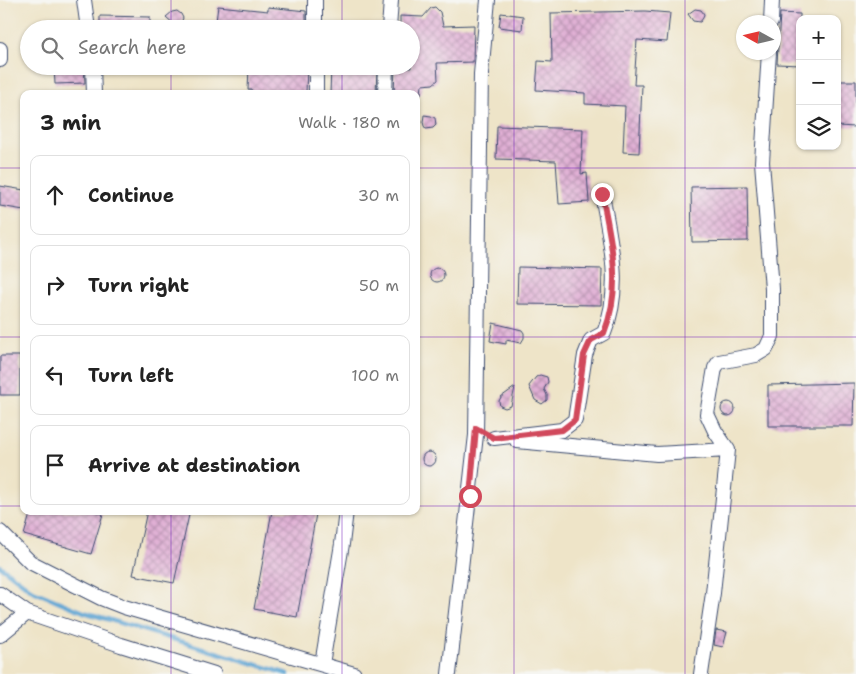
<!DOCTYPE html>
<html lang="en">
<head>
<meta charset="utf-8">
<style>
	body { margin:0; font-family:"Shantell Sans",sans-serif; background:#f2f2f2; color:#222 }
	.controls { position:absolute; right:15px; top:15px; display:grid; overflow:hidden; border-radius:10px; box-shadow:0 1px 4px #0004 }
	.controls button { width:45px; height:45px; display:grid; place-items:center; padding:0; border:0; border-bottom:1px solid #e0e0e0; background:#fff; color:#222; font:25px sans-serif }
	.compass { position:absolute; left:736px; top:15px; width:45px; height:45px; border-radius:50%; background:#fff; box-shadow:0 1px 4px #0004; rotate:278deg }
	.stop { position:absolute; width:15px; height:15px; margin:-11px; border:4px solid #d1495b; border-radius:50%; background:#fff }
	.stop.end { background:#d1495b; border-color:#fff; box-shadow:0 1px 5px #0008 }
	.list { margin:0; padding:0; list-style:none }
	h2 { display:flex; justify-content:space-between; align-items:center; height:65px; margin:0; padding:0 20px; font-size:21px }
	h2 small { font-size:16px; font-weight:400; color:#767676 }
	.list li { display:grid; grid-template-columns:32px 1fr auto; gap:15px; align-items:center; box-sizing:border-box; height:80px; margin:0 10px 10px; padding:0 10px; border:1px solid #e0e0e0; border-radius:10px }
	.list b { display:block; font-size:19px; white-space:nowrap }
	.list em { font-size:16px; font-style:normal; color:#767676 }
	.icon { flex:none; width:28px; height:28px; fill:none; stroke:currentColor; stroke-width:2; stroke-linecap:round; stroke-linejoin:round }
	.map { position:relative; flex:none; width:856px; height:674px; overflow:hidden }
	.search { position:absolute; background:#fff; box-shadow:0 1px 4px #0004; left:20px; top:20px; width:400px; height:55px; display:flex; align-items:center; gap:12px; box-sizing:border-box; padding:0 18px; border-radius:28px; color:#767676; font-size:19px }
	.panel { position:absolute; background:#fff; box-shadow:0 1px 4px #0004; left:20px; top:90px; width:400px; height:425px; border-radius:10px }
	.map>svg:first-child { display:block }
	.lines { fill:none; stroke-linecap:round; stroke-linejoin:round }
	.stream { stroke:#5ba3d2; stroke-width:4.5 }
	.building { fill:url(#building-cross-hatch) }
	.street-casing { stroke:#3b4a6e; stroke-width:16 }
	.street { stroke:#fff; stroke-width:14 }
	.route { stroke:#d1495b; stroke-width:6 }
	.grid { fill:none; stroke:#7b2cbf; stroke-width:1; stroke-opacity:0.55 }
</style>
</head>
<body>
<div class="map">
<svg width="856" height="674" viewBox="0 0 856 674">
	<defs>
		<pattern id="building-cross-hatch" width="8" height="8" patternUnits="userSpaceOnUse" patternTransform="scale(1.25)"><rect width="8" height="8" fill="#e0afd4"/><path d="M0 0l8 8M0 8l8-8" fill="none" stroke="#b58faf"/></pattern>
	</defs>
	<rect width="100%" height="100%" fill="#f6f6f2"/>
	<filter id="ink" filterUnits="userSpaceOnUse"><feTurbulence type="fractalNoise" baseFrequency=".02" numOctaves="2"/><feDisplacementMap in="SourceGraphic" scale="10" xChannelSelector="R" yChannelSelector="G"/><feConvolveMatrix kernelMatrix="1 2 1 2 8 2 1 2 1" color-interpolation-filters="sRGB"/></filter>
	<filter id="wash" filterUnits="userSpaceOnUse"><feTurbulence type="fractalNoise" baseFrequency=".0096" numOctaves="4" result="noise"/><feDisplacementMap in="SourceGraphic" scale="20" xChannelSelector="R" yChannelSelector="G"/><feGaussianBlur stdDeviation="1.12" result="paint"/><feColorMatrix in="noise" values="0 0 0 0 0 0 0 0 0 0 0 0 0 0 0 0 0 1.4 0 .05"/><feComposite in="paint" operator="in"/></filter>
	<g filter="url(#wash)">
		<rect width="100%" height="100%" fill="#eee4c8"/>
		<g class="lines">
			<!-- stream -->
			<path class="stream" d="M0 566 33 591 84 612 288 674"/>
		</g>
		<g id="blocks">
			<!-- building -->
			<path class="building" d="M218 6 268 11V7L306 11V29H215Z
				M435 7 440 12 443 26 474 25 473 62 437 63 438 80 433 84 422 85 421 94H394L395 67 411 68V29H400V16L423 17 431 8Z
				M695 9 701 10 704 14 703 18 700 22 693 21 688 14Z
				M177 11 181 14 183 18 181 23 175 25 166 17 172 12Z
				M645 11 670 13 667 42 637 40 634 85H642L639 153 623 152 625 106 585 104V93L536 90 538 61 552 62 551 13Z
				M501 13 523 16 522 30 499 27Z
				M780 13 800 14V65L777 64Z
				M100 16 150 17V29H100Z
				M54 66H84L85 83 55 84Z
				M249 66H307L306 93 251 94 252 90H248Z
				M331 66H377L376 94H330Z
				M837 81H856V127L837 126Z
				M424 115 431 116 435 118 436 125 433 128 426 129 424 126 423 122Z
				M497 126 583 129 581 174 587 173 589 202 559 204 556 161 496 159Z
				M0 186 24 190V210L0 206Z
				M747 186 748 241 692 242 691 187Z
				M518 267 602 269 601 305 517 304Z
				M430 275a7 7 0 1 1 14 0a7 7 0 1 1-14 0Z
				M493 323 522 330 524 333V338L521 343 506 340V344L490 341Z
				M0 356H20V395H0Z
				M540 375 547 377 548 382 544 389 547 395V400L542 404 535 400 529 386 536 377Z
				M854 383 853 426H768V385Z
				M515 387 511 406 505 408 500 406 499 401 501 397Z
				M721 409a7 7 0 1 1 14 0a7 7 0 1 1-14 0Z
				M422 459a7 7 0 1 1 14 0a7 7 0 1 1-14 0Z
				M31 511H94L103 514 91 554 24 535Z
				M147 511H171L189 515 174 583 133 575Z
				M272 511H302L316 514 297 617 254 609Z
				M716 630 727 632 723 647 714 645Z"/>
		</g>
	</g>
	<g filter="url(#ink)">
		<use href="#blocks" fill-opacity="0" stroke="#3b4a6e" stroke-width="1"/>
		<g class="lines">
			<defs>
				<path id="street" d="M84 0 88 29
					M315 0V29
					M771 22 772 0
					M389 29 391 0
					M0 49V60
					M93 66 94 94
					M316 66V94
					M385 94 386 66
					M494 438 562 430 575 420 585 355 591 340 604 333C623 287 610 241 602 194
					M517 441 657 454 728 450
					M0 532 30 562 101 598 124 607 354 674
					M0 594 27 613 121 645 214 674
					M0 635 27 613
					M322 664 342 544 346 511
					M449 674 476 435 481 74 488 0
					M701 674 713 593 728 450 715 431 707 414 715 368 719 362 756 355 766 349 772 336V289L762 162 769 52"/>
			</defs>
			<!-- street casing -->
			<use href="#street" class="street-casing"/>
			<!-- street -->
			<use href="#street" class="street"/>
		</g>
	</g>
	<g class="lines" filter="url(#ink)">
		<!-- route -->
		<path class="route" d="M470 496 476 428 494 438 562 430 575 420 584 355 591 340 604 333C623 286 611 242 602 194"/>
	</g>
	<!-- grid -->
	<path class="grid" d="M171 0V29M342 0V29M514 0V674M685 0V674M171 66V94M342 66V94M0 168H24M416 168H856M0 337H24M416 337H856M0 506H24M416 506H856M171 511V674M342 511V674"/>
</svg>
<div class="controls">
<button>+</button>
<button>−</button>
<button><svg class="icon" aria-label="layers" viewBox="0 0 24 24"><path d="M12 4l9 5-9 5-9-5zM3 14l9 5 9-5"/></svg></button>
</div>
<svg class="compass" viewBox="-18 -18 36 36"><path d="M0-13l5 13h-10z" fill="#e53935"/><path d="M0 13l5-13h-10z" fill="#767676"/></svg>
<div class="stop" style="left:470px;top:496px"></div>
<div class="stop end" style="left:602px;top:194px"></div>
<div class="search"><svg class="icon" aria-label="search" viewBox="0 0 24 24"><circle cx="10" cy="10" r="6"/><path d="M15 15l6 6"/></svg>Search here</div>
<section class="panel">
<h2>3 min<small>Walk · 180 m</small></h2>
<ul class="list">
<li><svg class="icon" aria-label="ahead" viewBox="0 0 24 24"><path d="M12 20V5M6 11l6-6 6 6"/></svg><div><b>Continue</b></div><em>30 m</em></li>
<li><svg class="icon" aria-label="right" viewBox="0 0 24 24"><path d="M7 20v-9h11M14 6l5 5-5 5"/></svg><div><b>Turn right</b></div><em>50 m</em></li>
<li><svg class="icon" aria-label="left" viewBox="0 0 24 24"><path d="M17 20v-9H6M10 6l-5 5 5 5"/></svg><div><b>Turn left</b></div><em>100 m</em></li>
<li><svg class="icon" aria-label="arrive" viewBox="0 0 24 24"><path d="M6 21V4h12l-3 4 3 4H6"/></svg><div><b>Arrive at destination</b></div></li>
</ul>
</section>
</div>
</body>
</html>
